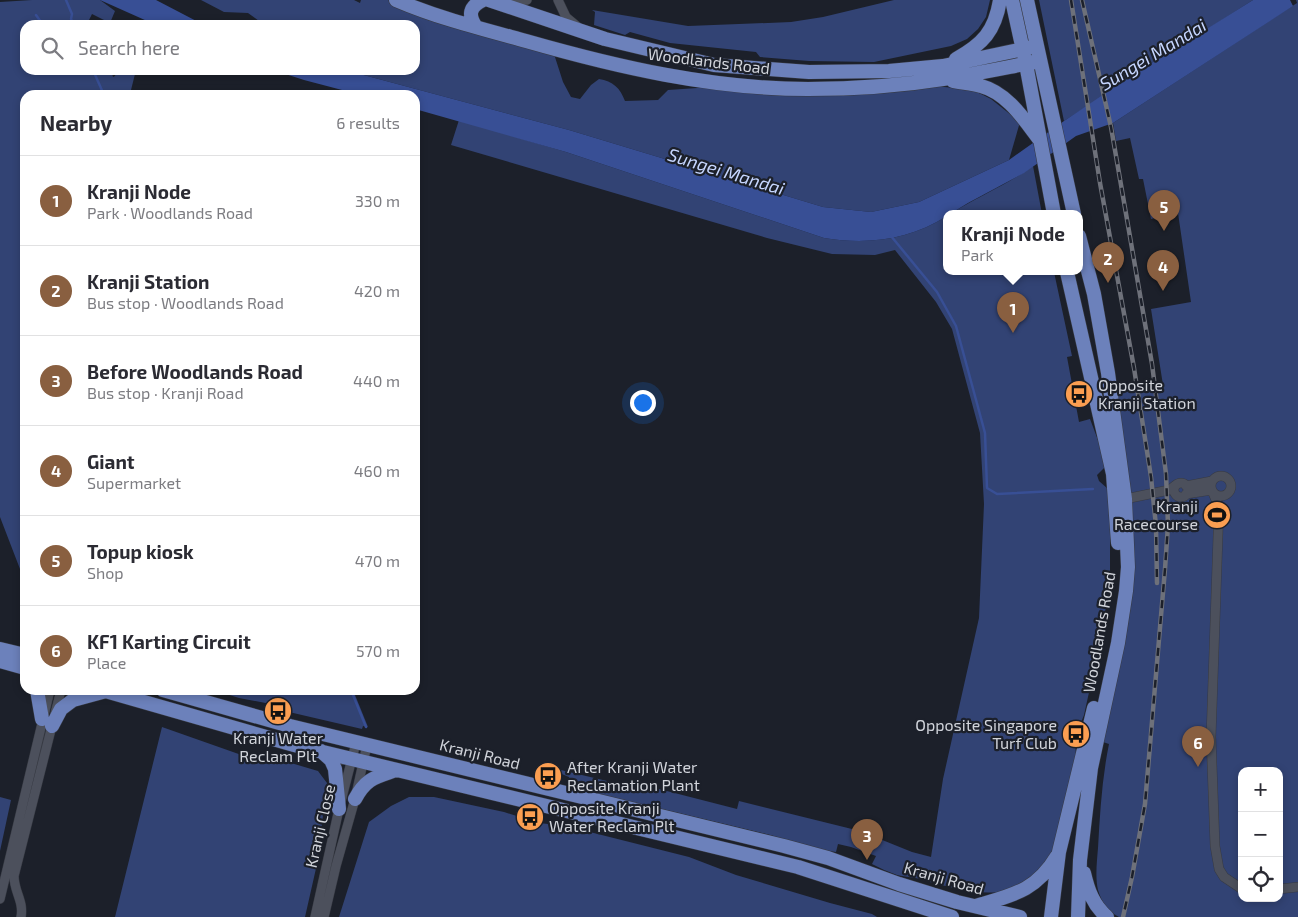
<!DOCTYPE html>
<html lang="en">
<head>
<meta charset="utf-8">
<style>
	body { margin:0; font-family:"Exo 2",sans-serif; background:#f7f7f7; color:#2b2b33 }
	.controls { position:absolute; right:15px; bottom:15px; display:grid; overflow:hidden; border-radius:10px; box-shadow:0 2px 8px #0003 }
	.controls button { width:45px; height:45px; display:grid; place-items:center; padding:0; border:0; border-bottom:1px solid #e1e1e2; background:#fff; color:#2b2b33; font:25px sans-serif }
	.you { position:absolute; left:642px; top:402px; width:18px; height:18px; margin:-12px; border:4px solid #fff; border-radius:50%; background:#1a73e8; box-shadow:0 0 0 8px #1a73e833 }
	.badge { display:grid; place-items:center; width:32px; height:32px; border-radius:50%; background:#895f40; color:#fff; font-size:16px; font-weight:700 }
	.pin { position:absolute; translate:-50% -41px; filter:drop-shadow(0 1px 2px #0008) }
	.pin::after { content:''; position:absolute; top:26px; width:18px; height:15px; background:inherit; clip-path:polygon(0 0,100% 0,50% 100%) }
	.popup { position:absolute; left:943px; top:210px; width:140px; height:65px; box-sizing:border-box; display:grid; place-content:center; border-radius:10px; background:#fff; filter:drop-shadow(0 1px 4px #0005); font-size:16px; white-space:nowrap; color:#7c7c81 }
	.popup b { font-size:19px; color:#2b2b33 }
	.popup::after { content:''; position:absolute; left:50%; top:100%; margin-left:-10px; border:10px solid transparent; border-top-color:#fff }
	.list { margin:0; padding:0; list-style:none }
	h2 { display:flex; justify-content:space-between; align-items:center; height:65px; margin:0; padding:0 20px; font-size:21px }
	h2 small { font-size:16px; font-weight:400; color:#7c7c81 }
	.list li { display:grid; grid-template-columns:32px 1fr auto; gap:15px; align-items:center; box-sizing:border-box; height:90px; padding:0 20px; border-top:1px solid #e1e1e2 }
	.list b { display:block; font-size:19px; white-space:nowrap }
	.list p { margin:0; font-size:16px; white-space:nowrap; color:#7c7c81 }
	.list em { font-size:16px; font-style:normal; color:#7c7c81 }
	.icon { flex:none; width:28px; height:28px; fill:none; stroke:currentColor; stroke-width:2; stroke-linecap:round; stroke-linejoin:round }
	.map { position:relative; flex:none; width:1298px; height:917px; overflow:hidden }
	.search { position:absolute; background:#fff; box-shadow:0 2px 8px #0003; left:20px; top:20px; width:400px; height:55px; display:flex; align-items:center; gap:12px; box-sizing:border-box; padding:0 18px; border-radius:15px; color:#7c7c81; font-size:19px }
	.panel { position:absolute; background:#fff; box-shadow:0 2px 8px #0003; left:20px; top:90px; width:400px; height:605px; border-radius:15px }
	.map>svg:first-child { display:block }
	.green { fill:#324374; fill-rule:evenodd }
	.water { fill:#384f95 }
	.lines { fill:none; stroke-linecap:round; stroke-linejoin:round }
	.stream { stroke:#384f95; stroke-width:2.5 }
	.street-casing { stroke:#373a43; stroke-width:10 }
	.primary-casing { stroke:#373a43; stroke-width:15 }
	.street { stroke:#4c505c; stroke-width:9 }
	.primary { stroke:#6c81bb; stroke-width:14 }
	.rail-casing { stroke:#6e717a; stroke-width:4.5 }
	.rail { stroke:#1c202a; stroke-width:2.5; stroke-dasharray:8; stroke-linecap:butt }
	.labels { text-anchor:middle; stroke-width:4.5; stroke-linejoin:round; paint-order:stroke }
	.street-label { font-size:16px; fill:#d1d4db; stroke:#1c202a }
	.poi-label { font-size:16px; fill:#d1d4db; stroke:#1c202a; text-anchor:start }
	.water-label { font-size:18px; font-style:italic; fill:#c6d6ff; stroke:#1c202a }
</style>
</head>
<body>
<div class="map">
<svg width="1298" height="917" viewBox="0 0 1298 917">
	<rect width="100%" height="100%" fill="#1c202a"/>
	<!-- green -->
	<path class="green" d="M32 0H100L115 11 110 23 92 14 89 20 98 25H25V70H111L113 77 115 76 117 70H136L131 90 132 95H25V582L0 517V2Z
		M201 0H354L360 3 361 0H388L554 54 563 82 571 97 580 99 591 85 599 79C613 81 620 88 625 101L658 100 668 90 712 87 827 94H873L933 86 956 88 973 90 991 99 1020 122 1009 160 919 202 871 212 823 207 569 130 345 70H415V25H260L259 21 248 13 224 12Z
		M894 0H990L986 17 978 29 967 39 951 46 874 62 809 61 760 57 756 52 670 43 630 32 625 35 594 25 595 12 592 10 688 26 791 22 823 17Z
		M1039 0H1253L1064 121Z
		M1296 0H1298V917H1119C1108 912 1101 901 1098 890 1095 877 1097 861 1098 848 1100 813 1102 778 1109 744L1103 742 1128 608 1117 392 1163 385 1151 309 1191 302 1178 213 1151 219 1143 179H1139L1130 138 1116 141 1113 123 1297 3ZM1242 771H1279V898H1242Z
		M459 120 566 152 824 238C867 245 910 240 947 216V272H1054L1072 356 1067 357 1079 422 1090 419 1104 456 1106 466 1097 475 1099 481 1108 489 1110 527V582L1101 638 1084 715 1078 730H1075L1073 741 1075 742 1076 754 1054 848C1024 908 977 895 923 880 915 877 906 877 897 875 888 872 880 868 872 864L876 856 851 847 838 844 836 852 821 850 770 835 570 787 569 777 540 765 607 781 659 789 737 809 739 801 860 831 912 852 931 857 943 779 979 618 984 504 980 433 952 329 936 302 895 250 875 255 832 254 767 238 451 145Z
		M1033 166 1042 214H950C977 197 1007 185 1033 166Z
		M214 690H353L368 727 363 726 362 729 289 712 276 705 239 698Z
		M162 727 250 758 275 764 291 763 318 771 327 783 317 864 305 917H115Z
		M0 797 11 800 0 851Z
		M409 797H434L504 812 539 823 566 826 689 857 736 875 830 903 872 914 877 917H339L369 822 391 806Z"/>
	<!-- water -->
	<path class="water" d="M100 0H156L204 25H156Z
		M1253 0H1290L1293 6 1113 123 1076 136 1024 173 968 203 950 214H947V216C910 240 867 245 824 238L566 152 415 109V95H361L304 80 273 70H345L569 130 823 207 871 212 919 202 1009 160 1064 121 1125 80Z"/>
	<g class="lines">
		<!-- stream -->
		<path class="stream" d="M66 0 72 14 71 19 74 25
			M36 15 43 25
			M93 70 104 95
			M891 236 937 292 956 326 985 433 987 488 997 494 1093 489
			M351 690 366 727"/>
		<defs>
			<path id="street" d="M558 0 566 17 578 27
				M506 3 527 0
				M1211 486a10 10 0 1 1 20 0a10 10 0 1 1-20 0Z
				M1174 490a7 7 0 1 1 14 0a7 7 0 1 1-14 0Z
				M1186 486 1212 481
				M1213 493 1219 507 1211 737 1215 846 1219 869 1224 877 1242 889
				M1186 494 1212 490
				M1125 499 1169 490 1177 484
				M1279 889 1298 887
				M0 899 50 690
				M21 917C24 901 14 892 14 876L61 690
				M315 917 339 809 356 743
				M324 917 336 866 355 799 367 745"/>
			<path id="primary" d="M396 0C438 18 482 29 526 41 617 67 712 89 808 89 853 89 899 86 943 79 976 74 1008 67 1040 61
				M489 0 605 39 714 65 809 72 889 71 943 66 1037 46
				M1012 0 1026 64 1054 214
				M1027 0 1074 214
				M476 27C468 15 469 7 483 0
				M956 59C983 44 995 31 1000 0
				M953 81C962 83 972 83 981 86 1007 93 1023 118 1039 139
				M1067 272 1113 474 1118 543
				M0 649 25 655
				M0 661 25 668
				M37 690 42 719
				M102 690 294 745 798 867 952 917
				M163 690 290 726 784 846 828 858 899 884 957 902 1020 917
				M52 726 61 709 73 700 106 691
				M321 751 331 760 335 769 339 809
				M355 799C366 778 376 777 396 770
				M1084 873C1088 890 1093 905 1107 917
				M976 906C1013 895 1036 891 1057 856
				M1051 917 1059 852 1094 708
				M1078 917 1080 860 1091 768 1118 643 1126 591 1128 567 1125 499 1108 373 1094 294 1079 236"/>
		</defs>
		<!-- street casing -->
		<use href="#street" class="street-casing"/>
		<!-- primary casing -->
		<use href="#primary" class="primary-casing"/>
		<!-- street -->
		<use href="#street" class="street"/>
		<!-- primary -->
		<use href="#primary" class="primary"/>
		<defs>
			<path id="rail" d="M1071 0 1100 183 1134 368 1151 477 1156 526 1157 583
				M1082 0 1111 127 1152 364 1166 474 1168 525 1165 569 1145 804 1132 877 1123 917"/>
		</defs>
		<!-- rail casing -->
		<use href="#rail" class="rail-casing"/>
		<!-- rail -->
		<use href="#rail" class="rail"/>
	</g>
	<!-- icons -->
	<defs>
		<symbol id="bus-disc" viewBox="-11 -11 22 22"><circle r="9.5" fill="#fb9e51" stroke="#1c202a"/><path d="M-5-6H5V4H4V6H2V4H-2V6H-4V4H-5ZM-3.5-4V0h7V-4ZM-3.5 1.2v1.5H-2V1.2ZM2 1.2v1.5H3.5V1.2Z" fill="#111"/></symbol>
		<symbol id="stadium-disc" viewBox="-11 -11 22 22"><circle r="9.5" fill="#fb9e51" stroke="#1c202a"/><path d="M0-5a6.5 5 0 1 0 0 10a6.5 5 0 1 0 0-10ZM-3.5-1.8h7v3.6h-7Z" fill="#111"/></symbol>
	</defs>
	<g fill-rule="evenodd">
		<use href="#bus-disc" x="1063" y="378" width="32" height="32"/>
		<use href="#stadium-disc" x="1201" y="499" width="32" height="32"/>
		<use href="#bus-disc" x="262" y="695" width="32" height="32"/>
		<use href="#bus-disc" x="1060" y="718" width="32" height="32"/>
		<use href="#bus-disc" x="532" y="760" width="32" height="32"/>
		<use href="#bus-disc" x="514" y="801" width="32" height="32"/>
	</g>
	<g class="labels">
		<!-- street labels -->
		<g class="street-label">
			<text transform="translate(709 61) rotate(7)" y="6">Woodlands Road</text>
			<text transform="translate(1099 632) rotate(-80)" y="6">Woodlands Road</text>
			<text transform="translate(480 754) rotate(14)" y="6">Kranji Road</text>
			<text transform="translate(320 826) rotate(-77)" y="6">Kranji Close</text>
			<text transform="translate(944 878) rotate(16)" y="6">Kranji Road</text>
		</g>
		<!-- poi labels -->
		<g class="poi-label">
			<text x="1098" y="391">Opposite<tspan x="1098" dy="18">Kranji Station</tspan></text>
			<text x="1198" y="512" text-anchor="end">Kranji<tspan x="1198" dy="18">Racecourse</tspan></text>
			<text x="1057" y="731" text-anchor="end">Opposite Singapore<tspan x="1057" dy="18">Turf Club</tspan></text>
			<text x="278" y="744" text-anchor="middle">Kranji Water<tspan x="278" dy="18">Reclam Plt</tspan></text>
			<text x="567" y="773">After Kranji Water<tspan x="567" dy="18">Reclamation Plant</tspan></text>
			<text x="549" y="814">Opposite Kranji<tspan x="549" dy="18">Water Reclam Plt</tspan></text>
		</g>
		<!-- water labels -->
		<g class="water-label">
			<text transform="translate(1153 55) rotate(-31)" y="6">Sungei Mandai</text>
			<text transform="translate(726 172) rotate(17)" y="6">Sungei Mandai</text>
		</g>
	</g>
</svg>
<div class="controls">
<button>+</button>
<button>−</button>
<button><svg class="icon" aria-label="locate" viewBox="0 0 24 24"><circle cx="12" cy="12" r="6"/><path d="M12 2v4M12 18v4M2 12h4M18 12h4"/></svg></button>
</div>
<div class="you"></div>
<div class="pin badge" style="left:1013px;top:333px">1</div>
<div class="popup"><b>Kranji Node</b>Park</div>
<div class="pin badge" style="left:1108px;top:283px">2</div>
<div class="pin badge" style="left:867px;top:860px">3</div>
<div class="pin badge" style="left:1163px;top:291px">4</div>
<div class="pin badge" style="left:1164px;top:231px">5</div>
<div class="pin badge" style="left:1198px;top:767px">6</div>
<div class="search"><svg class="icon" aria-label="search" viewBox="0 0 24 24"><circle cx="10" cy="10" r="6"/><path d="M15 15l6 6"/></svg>Search here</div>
<section class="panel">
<h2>Nearby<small>6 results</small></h2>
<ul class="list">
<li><span class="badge">1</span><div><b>Kranji Node</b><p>Park · Woodlands Road</p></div><em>330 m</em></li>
<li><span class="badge">2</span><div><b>Kranji Station</b><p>Bus stop · Woodlands Road</p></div><em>420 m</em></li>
<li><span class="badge">3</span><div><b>Before Woodlands Road</b><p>Bus stop · Kranji Road</p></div><em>440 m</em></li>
<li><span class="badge">4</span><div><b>Giant</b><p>Supermarket</p></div><em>460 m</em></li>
<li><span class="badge">5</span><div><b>Topup kiosk</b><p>Shop</p></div><em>470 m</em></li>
<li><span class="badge">6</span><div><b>KF1 Karting Circuit</b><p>Place</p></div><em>570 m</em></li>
</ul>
</section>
</div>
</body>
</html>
